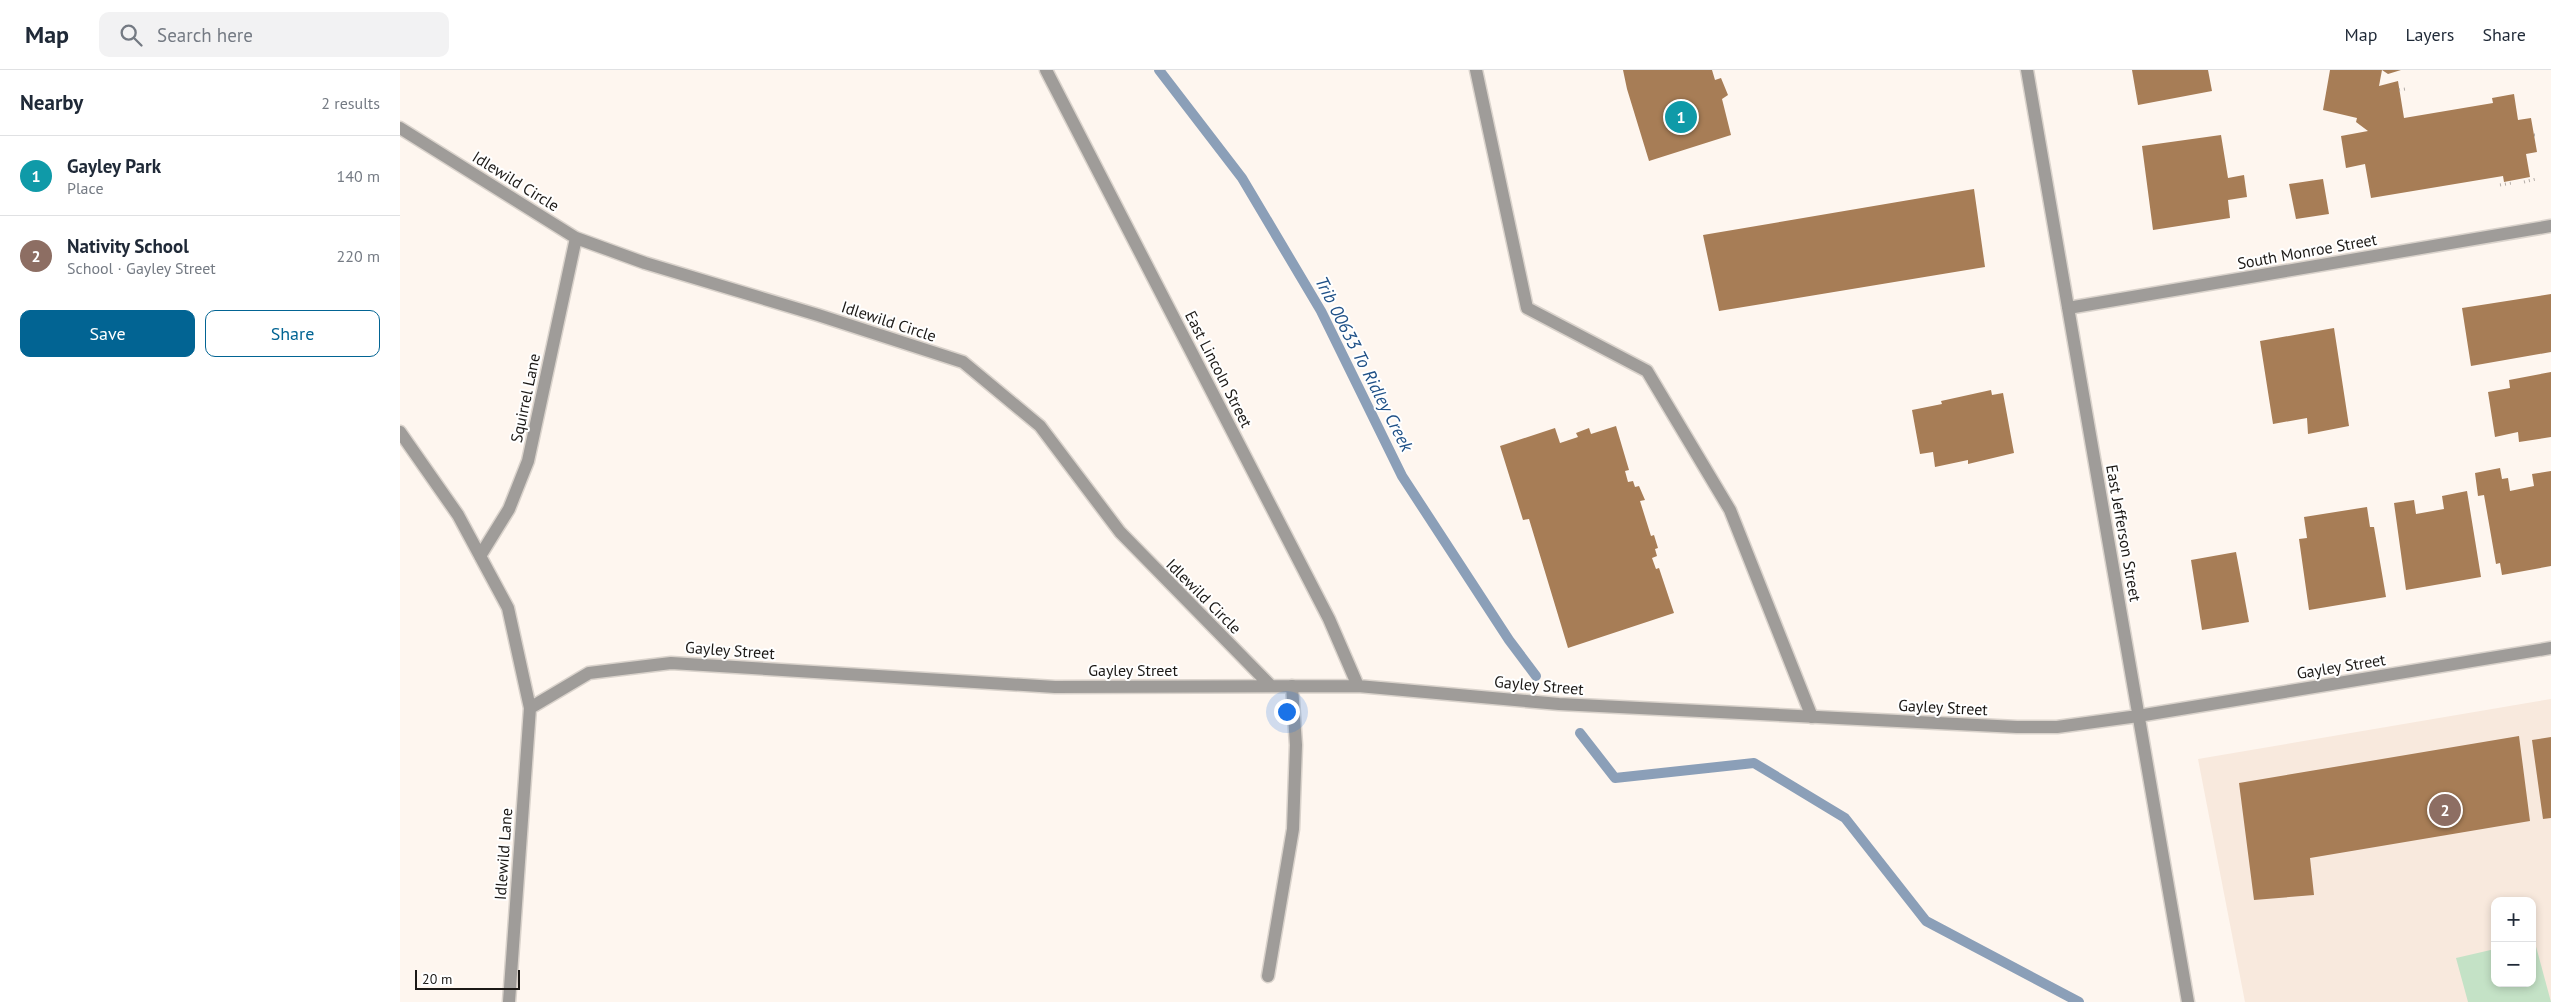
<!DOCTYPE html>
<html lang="en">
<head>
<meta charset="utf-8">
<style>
	body { margin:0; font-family:"PT Sans",sans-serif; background:#f2f2f3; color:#1f2937 }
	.controls { position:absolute; right:15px; bottom:15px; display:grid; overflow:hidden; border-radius:10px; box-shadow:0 2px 8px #0003 }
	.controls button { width:45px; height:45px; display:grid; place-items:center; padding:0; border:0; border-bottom:1px solid #e0e1e3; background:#fff; color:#1f2937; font:25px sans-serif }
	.scale { position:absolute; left:15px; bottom:12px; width:105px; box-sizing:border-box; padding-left:5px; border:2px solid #1c1916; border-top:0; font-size:14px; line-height:18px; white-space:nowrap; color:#1c1916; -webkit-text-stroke:4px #fff; paint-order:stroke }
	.you { position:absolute; left:886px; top:641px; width:18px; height:18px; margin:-12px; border:4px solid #fff; border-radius:50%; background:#1a73e8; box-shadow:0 0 0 8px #1a73e833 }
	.badge { display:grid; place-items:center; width:32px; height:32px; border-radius:50%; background:#026493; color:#fff; font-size:16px; font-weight:700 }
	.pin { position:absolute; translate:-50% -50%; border:2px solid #fff; box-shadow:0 1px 5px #0006 }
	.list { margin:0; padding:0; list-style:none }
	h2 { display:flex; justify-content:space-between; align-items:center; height:65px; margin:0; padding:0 20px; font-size:21px }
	h2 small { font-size:16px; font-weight:400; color:#747a83 }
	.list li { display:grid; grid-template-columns:32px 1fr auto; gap:15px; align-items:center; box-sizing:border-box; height:80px; padding:0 20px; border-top:1px solid #e0e1e3 }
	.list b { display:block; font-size:19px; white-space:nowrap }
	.list p { margin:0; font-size:16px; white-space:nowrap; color:#747a83 }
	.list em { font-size:16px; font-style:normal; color:#747a83 }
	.actions { display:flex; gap:10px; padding:15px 20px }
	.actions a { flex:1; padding:11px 0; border:1px solid #026493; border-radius:10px; text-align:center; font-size:18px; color:#026493 }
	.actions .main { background:#026493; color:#fff }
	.icon { flex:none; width:28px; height:28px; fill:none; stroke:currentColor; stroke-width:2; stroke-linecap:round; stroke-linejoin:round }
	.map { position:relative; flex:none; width:2151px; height:932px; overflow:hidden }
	header { display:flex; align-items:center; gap:30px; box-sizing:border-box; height:70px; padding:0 25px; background:#fff; border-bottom:1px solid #e0e1e3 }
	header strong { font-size:24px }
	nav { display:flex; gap:28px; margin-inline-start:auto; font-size:18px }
	.search { width:350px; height:45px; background:#f2f2f3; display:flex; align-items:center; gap:12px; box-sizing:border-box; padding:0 18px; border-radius:10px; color:#747a83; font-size:19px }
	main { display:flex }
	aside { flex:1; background:#fff }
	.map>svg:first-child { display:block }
	.built { fill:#f8e9dd; fill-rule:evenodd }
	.green { fill:#c4e2c6 }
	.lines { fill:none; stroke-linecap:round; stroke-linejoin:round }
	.stream { stroke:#8b9fb8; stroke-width:10 }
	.building { fill:#a77d56 }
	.lane-casing { stroke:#dad3cc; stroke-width:15 }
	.street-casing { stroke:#dad3cc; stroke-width:15 }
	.path { stroke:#b4ada8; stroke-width:3; stroke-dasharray:1 4; stroke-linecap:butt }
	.lane { stroke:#9f9c99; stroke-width:12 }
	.street { stroke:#9f9c99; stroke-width:12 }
	.labels { text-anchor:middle; stroke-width:4; stroke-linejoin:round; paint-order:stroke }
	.street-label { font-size:16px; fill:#1c1916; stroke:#fff }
	.water-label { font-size:18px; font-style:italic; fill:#205187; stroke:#fff }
</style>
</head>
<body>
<header>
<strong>Map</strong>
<div class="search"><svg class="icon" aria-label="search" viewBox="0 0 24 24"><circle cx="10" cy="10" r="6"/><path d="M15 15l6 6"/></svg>Search here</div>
<nav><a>Map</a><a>Layers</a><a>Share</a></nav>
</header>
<main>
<aside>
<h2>Nearby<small>2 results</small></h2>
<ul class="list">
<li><span class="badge" style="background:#0f9aa8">1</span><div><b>Gayley Park</b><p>Place</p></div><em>140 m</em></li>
<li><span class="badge" style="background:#8d6e63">2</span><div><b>Nativity School</b><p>School · Gayley Street</p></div><em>220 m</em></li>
</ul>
<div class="actions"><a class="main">Save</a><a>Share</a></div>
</aside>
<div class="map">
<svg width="2151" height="932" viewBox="0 0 2151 932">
	<rect width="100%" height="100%" fill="#fef6ef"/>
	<!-- built -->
	<path class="built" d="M2151 629V932H1845L1798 689ZM2095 831H2132V913H2095Z"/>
	<!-- green -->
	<path class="green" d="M2134 869 2151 932H2068L2056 888 2095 879V913H2132V870Z"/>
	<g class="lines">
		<!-- stream -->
		<path class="stream" d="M759 0 842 108 921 241 1002 406 1109 570 1136 606
			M1180 663 1215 708 1354 693 1445 748 1526 851 1679 932"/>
	</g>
	<!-- building -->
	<path class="building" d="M1223 0H1312L1315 10 1321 8 1328 25 1322 29 1331 65 1249 91 1227 19Z
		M1732 0H1808L1812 21 1738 35Z
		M1930 0H2001L1988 4 1982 0 1979 16 1998 11 2004 48 2093 33 2092 28 2114 24 2118 50 2131 48 2137 82 2126 84 2130 107 2104 112 2103 106 1971 128 1965 94 1946 98 1941 66 1968 61 1956 52 1957 48 1923 40Z
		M1821 65 1828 108 1844 105 1847 127 1828 130 1830 148 1753 160 1742 76Z
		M1923 109 1929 144 1896 149 1889 114Z
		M1574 119 1585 197 1319 241 1303 165Z
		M2151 224V282L2071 296 2062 238Z
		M1934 258 1949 356 1908 364 1907 348 1873 354 1860 271Z
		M2151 302V367L2119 372 2118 362 2095 367 2088 322 2110 318 2109 310Z
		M1591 320 1592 325 1603 323 1614 383 1568 394V390L1535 397 1533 382 1520 384 1512 340 1542 334 1541 331Z
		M1216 356 1229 400 1225 401 1228 412 1233 411 1235 417 1239 416 1245 430 1240 431 1251 466 1254 465 1258 478 1255 479 1257 486 1252 488 1256 499 1259 498 1274 543 1168 578 1129 449 1123 450 1100 376 1155 358 1160 373 1178 367 1176 363 1189 358 1191 364Z
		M2100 398 2102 409 2108 408 2110 421 2134 416 2132 404 2151 401V496L2102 505 2100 493 2096 494 2084 425 2078 426 2075 403Z
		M2067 421 2081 507 2006 520 1994 433 2014 430 2016 444 2044 439 2042 426Z
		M1967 437 1970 457H1974L1986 527 1909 540 1899 469 1907 468 1904 447Z
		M1836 482 1849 552 1802 560 1791 490Z
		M2119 666 2130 751 1910 788 1914 825 1854 830 1839 713Z
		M2151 667V748L2143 749 2132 670Z"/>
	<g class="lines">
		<defs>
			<path id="lane" d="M1076 0 1127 238 1247 301 1330 440 1412 647
				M868 906 893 759 896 675 892 616"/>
			<path id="street" d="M646 0 929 549 958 616
				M1627 0 1788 932
				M0 58 176 168 245 193 418 245 563 292 640 356 720 462 871 616
				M1668 238 2151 156
				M0 362 58 445 108 538 130 638 109 932
				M80 486 109 439 128 391 176 168
				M130 638 189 603 271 593 655 617 958 616 1159 634 1617 657H1657L1738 646 2151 578"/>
		</defs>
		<!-- lane casing -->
		<use href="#lane" class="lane-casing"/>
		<!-- street casing -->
		<use href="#street" class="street-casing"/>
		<!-- path -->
		<path class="path" d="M1999 20 2005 19
			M2134 65H2139
			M2124 112 2136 109
			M2100 115 2112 113"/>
		<!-- lane -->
		<use href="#lane" class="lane"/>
		<!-- street -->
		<use href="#street" class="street"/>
	</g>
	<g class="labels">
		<!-- street labels -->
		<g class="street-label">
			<text transform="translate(116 111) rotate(32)" y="6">Idlewild Circle</text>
			<text transform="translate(1907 181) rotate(-10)" y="6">South Monroe Street</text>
			<text transform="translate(489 251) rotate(18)" y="6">Idlewild Circle</text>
			<text transform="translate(819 299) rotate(63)" y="6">East Lincoln Street</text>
			<text transform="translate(125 328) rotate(-78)" y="6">Squirrel Lane</text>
			<text transform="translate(1724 463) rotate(80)" y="6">East Jefferson Street</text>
			<text transform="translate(804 526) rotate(45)" y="6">Idlewild Circle</text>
			<text transform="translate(330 580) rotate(4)" y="6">Gayley Street</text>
			<text transform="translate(1941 596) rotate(-9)" y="6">Gayley Street</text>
			<text x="733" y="606">Gayley Street</text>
			<text transform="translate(1139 615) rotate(5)" y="6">Gayley Street</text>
			<text transform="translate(1543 637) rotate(3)" y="6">Gayley Street</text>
			<text transform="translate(103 784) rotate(-86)" y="6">Idlewild Lane</text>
		</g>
		<!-- water labels -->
		<g class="water-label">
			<text transform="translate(964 294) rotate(63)" y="6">Trib 00633 To Ridley Creek</text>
		</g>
	</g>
</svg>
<div class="controls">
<button>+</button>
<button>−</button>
</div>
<div class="scale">20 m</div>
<div class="you"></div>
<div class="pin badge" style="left:1281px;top:47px;background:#0f9aa8">1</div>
<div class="pin badge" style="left:2045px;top:740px;background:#8d6e63">2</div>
</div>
</main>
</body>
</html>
